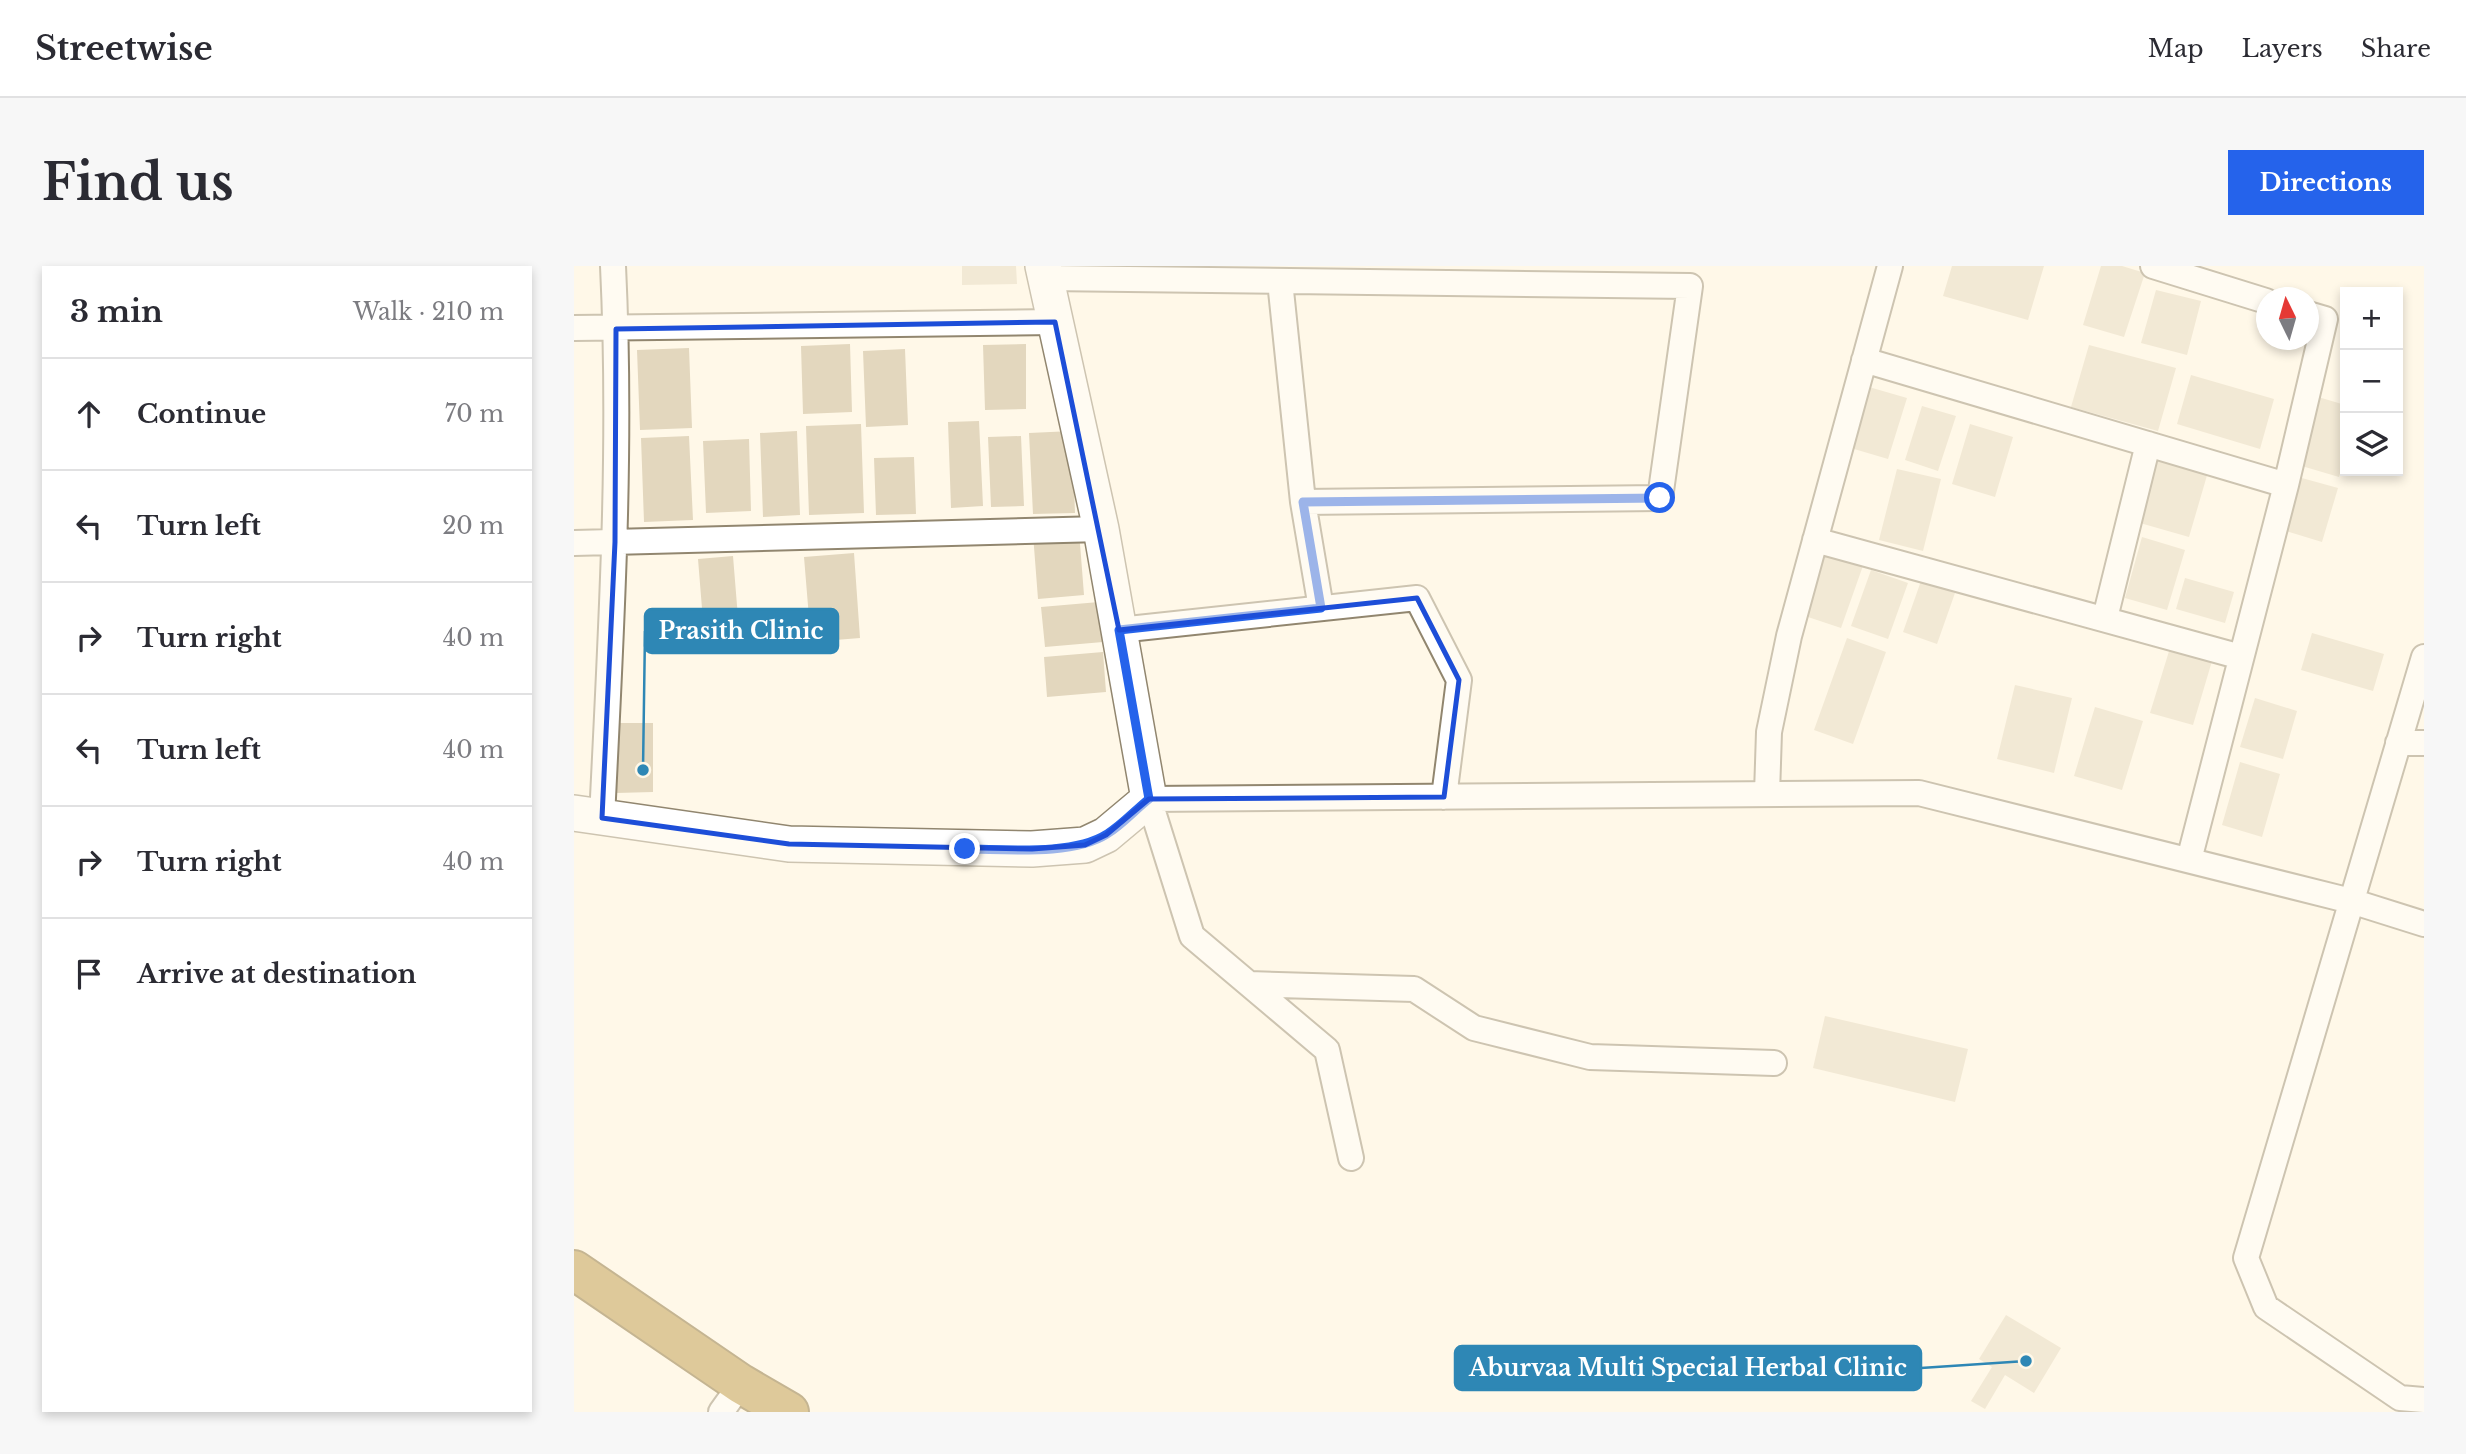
<!DOCTYPE html>
<html lang="en">
<head>
<meta charset="utf-8">
<style>
	body { margin:0; font-family:"Libre Baskerville",serif; background:#f7f7f7; color:#2b2b33 }
	.controls { position:absolute; right:21px; top:21px; display:grid; overflow:hidden; border-radius:0px; box-shadow:0 4px 10px #0003 }
	.controls button { width:63px; height:63px; display:grid; place-items:center; padding:0; border:0; border-bottom:2px solid #e1e1e2; background:#fff; color:#2b2b33; font:35px sans-serif }
	.compass { position:absolute; left:1682px; top:21px; width:63px; height:63px; border-radius:50%; background:#fff; box-shadow:0 4px 10px #0003; rotate:355deg }
	.stop { position:absolute; width:21px; height:21px; margin:-16px; border:5px solid #2563eb; border-radius:50%; background:#fff }
	.stop.end { background:#2563eb; border-color:#fff; box-shadow:0 2px 7px #0008 }
	.list { margin:0; padding:0; list-style:none }
	h2 { display:flex; justify-content:space-between; align-items:center; height:91px; margin:0; padding:0 28px; font-size:30px }
	h2 small { font-size:23px; font-weight:400; color:#7c7c81 }
	.list li { display:grid; grid-template-columns:46px 1fr auto; gap:21px; align-items:center; box-sizing:border-box; height:112px; padding:0 28px; border-top:2px solid #e1e1e2 }
	.list b { display:block; font-size:26px; white-space:nowrap }
	.list em { font-size:23px; font-style:normal; color:#7c7c81 }
	.icon { flex:none; width:38px; height:38px; fill:none; stroke:currentColor; stroke-width:2; stroke-linecap:round; stroke-linejoin:round }
	.map { position:relative; flex:none; width:1850px; height:1146px; overflow:hidden; border-radius:0px }
	header { display:flex; align-items:center; gap:42px; box-sizing:border-box; height:98px; padding:0 35px; background:#fff; border-bottom:2px solid #e1e1e2 }
	header strong { font-size:33px }
	nav { display:flex; gap:38px; margin-inline-start:auto; font-size:24px }
	.intro { display:flex; align-items:center; justify-content:space-between; box-sizing:border-box; height:168px; padding:0 42px }
	h1 { margin:0; font-size:49px }
	.button { padding:18px 32px; border-radius:0px; background:#2563eb; color:#fff; font-size:24px; font-weight:700 }
	main { display:flex; gap:42px; padding:0 42px }
	aside { flex:1; background:#fff; border-radius:0px; box-shadow:0 4px 10px #0003 }
	.map>svg:first-child { display:block }
	.building { fill:#e3d7be }
	.lines { fill:none; stroke-linecap:round; stroke-linejoin:round }
	.street-casing { stroke:#91866f; stroke-width:28 }
	.secondary-casing { stroke:#91866f; stroke-width:38 }
	.highway-casing { stroke:#7e642a; stroke-width:42 }
	.street { stroke:#fff; stroke-width:24 }
	.secondary { stroke:#fff; stroke-width:35 }
	.highway { stroke:#b6913d; stroke-width:38 }
	.route { stroke:#2563eb; stroke-width:9 }
	.marked { fill:none; stroke:#1d4ed8; stroke-width:5; stroke-linejoin:round }
	.leader { fill:none; stroke:#2e87b5; stroke-width:2.5 }
	.callout-dot { fill:#2e87b5; stroke:#fff8e8; stroke-width:2.5 }
	.callout { fill:#2e87b5; stroke:#2e87b5; stroke-width:2.5 }
	.callout-label { font-size:23px; text-anchor:middle; font-weight:bold; fill:#fff }
</style>
</head>
<body>
<header>
<strong>Streetwise</strong>
<nav><a>Map</a><a>Layers</a><a>Share</a></nav>
</header>
<div class="intro"><h1>Find us</h1><a class="button">Directions</a></div>
<main>
<aside>
<h2>3 min<small>Walk · 210 m</small></h2>
<ul class="list">
<li><svg class="icon" aria-label="ahead" viewBox="0 0 24 24"><path d="M12 20V5M6 11l6-6 6 6"/></svg><div><b>Continue</b></div><em>70 m</em></li>
<li><svg class="icon" aria-label="left" viewBox="0 0 24 24"><path d="M17 20v-9H6M10 6l-5 5 5 5"/></svg><div><b>Turn left</b></div><em>20 m</em></li>
<li><svg class="icon" aria-label="right" viewBox="0 0 24 24"><path d="M7 20v-9h11M14 6l5 5-5 5"/></svg><div><b>Turn right</b></div><em>40 m</em></li>
<li><svg class="icon" aria-label="left" viewBox="0 0 24 24"><path d="M17 20v-9H6M10 6l-5 5 5 5"/></svg><div><b>Turn left</b></div><em>40 m</em></li>
<li><svg class="icon" aria-label="right" viewBox="0 0 24 24"><path d="M7 20v-9h11M14 6l5 5-5 5"/></svg><div><b>Turn right</b></div><em>40 m</em></li>
<li><svg class="icon" aria-label="arrive" viewBox="0 0 24 24"><path d="M6 21V4h12l-3 4 3 4H6"/></svg><div><b>Arrive at destination</b></div></li>
</ul>
</aside>
<div class="map">
<svg width="1850" height="1146" viewBox="0 0 1850 1146">
	<rect width="100%" height="100%" fill="#fff8e8"/>
	<!-- building -->
	<path class="building" d="M388 0H442L443 18 388 19Z
		M1378 0H1470L1454 54 1369 30Z
		M1527 0H1548L1571 7 1550 71 1509 59Z
		M1582 24 1627 35 1613 89 1567 77Z
		M276 78 278 146 229 148 227 80Z
		M452 78V143L411 144 409 79Z
		M1515 79 1602 102 1584 165 1497 141Z
		M115 82 118 162 66 164 63 84Z
		M331 83 334 159 292 161 289 85Z
		M1617 109 1700 133 1686 183 1603 158Z
		M1288 119 1333 132 1314 193 1270 180Z
		M1741 130 1771 139V190L1765 211 1721 198Z
		M1348 140 1382 150 1364 205 1331 194Z
		M405 155 409 240 377 242 374 156Z
		M287 158 290 247 235 249 232 160Z
		M1396 158 1439 171 1421 231 1378 218Z
		M223 165 226 249 189 251 186 167Z
		M498 165 501 247 459 248 455 167Z
		M115 170 119 254 70 256 67 172Z
		M447 170 450 240 417 241 414 171Z
		M175 173 177 245 132 247 129 175Z
		M340 191 342 248 302 249 300 192Z
		M1585 191 1634 206 1615 271 1566 257Z
		M1323 203 1367 213 1349 285 1305 274Z
		M1717 209 1764 222 1748 276 1702 262Z
		M505 265 510 329 464 333 459 268Z
		M1568 271 1611 284 1593 344 1551 332Z
		M1248 278 1291 294 1267 362 1222 347Z
		M280 287 286 372 237 376 230 291Z
		M159 290 165 364 130 367 124 293Z
		M1297 304 1334 317 1314 373 1277 360Z
		M1611 312 1660 326 1651 357 1602 343Z
		M1347 315 1381 327 1363 378 1329 366Z
		M525 336 529 376 471 381 467 341Z
		M1738 367 1810 388 1799 425 1727 404Z
		M1273 372 1312 386 1279 478 1240 464Z
		M1596 382 1638 395 1619 459 1576 447Z
		M529 386 532 426 473 431 470 391Z
		M1441 419 1498 432 1480 507 1423 493Z
		M1681 432 1723 445 1709 493 1666 481Z
		M1521 441 1569 455 1548 524 1500 510Z
		M42 457H79V526L42 527Z
		M1666 496 1706 508 1688 571 1648 559Z
		M1251 750 1394 783 1381 836 1239 802Z
		M1432 1049 1487 1082 1460 1127 1431 1109 1411 1143 1397 1135 1418 1101 1405 1093Z"/>
	<g class="lines">
		<defs>
			<path id="street" d="M1579 0 1692 35
				M472 12 1116 20 1086 232 729 236 747 342
				M706 15 729 236
				M0 62 481 56
				M1290 94 1712 219
				M1241 274 1667 391
				M0 277 527 263
				M1531 352 1574 178
				M545 364 843 332 885 414 870 531
				M1850 391 1672 992 1692 1041 1826 1132 1850 1134
				M1824 477H1850
				M1193 528 1195 466 1215 370 1316 0
				M28 552C37 368 48 184 39 0
				M1615 594 1712 219 1751 53 1734 48
				M675 718 840 723 900 762 1016 791 1200 797
				M777 892 753 784 618 670 575 533 1345 527 1777 635 1850 658
				M147 1146 167 1118"/>
			<path id="secondary" d="M0 547 215 578 458 583 511 579 532 569 575 533 527 263 469 0"/>
			<path id="highway" d="M0 1004 167 1118 215 1146"/>
		</defs>
		<!-- street casing -->
		<use href="#street" class="street-casing"/>
		<!-- secondary casing -->
		<use href="#secondary" class="secondary-casing"/>
		<!-- highway casing -->
		<use href="#highway" class="highway-casing"/>
		<!-- street -->
		<use href="#street" class="street"/>
		<!-- secondary -->
		<use href="#secondary" class="secondary"/>
		<!-- highway -->
		<use href="#highway" class="highway"/>
	</g>
	<g class="lines">
		<!-- route -->
		<path class="route" d="M391 583C431 583 499 590 533 568 548 559 561 544 575 533L545 364 747 342 729 236 1086 232"/>
	</g>
	<!-- marked area -->
	<path d="M0 0H1850V1146H0ZM481 56 545 364 843 332 885 414 870 531 575 533 532 569 511 579 458 583 215 578 28 552 41 276 42 63Z" fill="#fff8e8" fill-opacity=".55" fill-rule="evenodd"/>
	<path class="marked" d="M481 56 545 364 843 332 885 414 870 531 575 533 532 569 511 579 458 583 215 578 28 552 41 276 42 63Z"/>
	<!-- callouts -->
	<path class="leader" d="M69 504L71 365M1452 1095L1347 1102"/>
	<g class="callout-dot">
		<circle cx="69" cy="504" r="7"/>
		<circle cx="1452" cy="1095" r="7"/>
	</g>
	<g class="callout">
		<rect x="71" y="343" width="193" height="44" rx="7"/>
		<rect x="881" y="1080" width="466" height="44" rx="7"/>
	</g>
	<g class="callout-label">
		<text x="167" y="373">Prasith Clinic</text>
		<text x="1114" y="1110">Aburvaa Multi Special Herbal Clinic</text>
	</g>
</svg>
<div class="controls">
<button>+</button>
<button>−</button>
<button><svg class="icon" aria-label="layers" viewBox="0 0 24 24"><path d="M12 4l9 5-9 5-9-5zM3 14l9 5 9-5"/></svg></button>
</div>
<svg class="compass" viewBox="-18 -18 36 36"><path d="M0-13l5 13h-10z" fill="#e53935"/><path d="M0 13l5-13h-10z" fill="#7c7c81"/></svg>
<div class="stop" style="left:1086px;top:232px"></div>
<div class="stop end" style="left:391px;top:583px"></div>
</div>
</main>
</body>
</html>
